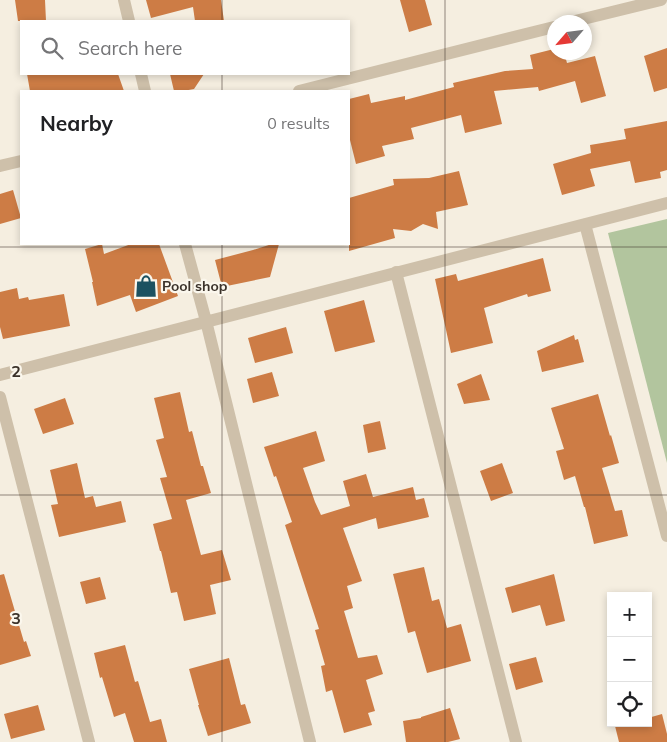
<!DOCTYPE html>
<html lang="en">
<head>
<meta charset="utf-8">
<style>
	body { margin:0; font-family:Mulish,sans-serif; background:#f2f2f2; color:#202124 }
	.controls { position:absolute; right:15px; bottom:15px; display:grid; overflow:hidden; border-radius:0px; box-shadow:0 2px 8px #0003 }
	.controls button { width:45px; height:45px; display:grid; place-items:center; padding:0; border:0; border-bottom:1px solid #e0e0e0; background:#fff; color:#202124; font:25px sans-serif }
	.compass { position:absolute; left:547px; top:15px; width:45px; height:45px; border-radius:50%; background:#fff; box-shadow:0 2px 8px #0003; rotate:242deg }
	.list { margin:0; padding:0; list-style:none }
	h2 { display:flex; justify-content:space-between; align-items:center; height:65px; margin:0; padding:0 20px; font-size:21px }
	h2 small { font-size:16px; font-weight:400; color:#757577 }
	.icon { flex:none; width:28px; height:28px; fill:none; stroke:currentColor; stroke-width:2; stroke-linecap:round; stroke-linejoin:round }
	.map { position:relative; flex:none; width:667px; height:742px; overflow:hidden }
	.search { position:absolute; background:#fff; box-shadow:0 2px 8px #0003; left:20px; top:20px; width:330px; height:55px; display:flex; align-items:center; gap:12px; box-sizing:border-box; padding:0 18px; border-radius:0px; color:#757577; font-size:19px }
	.panel { position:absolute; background:#fff; box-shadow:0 2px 8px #0003; left:20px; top:90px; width:330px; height:155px; border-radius:0px }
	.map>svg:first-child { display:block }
	.green { fill:#b2c59e }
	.building { fill:#cd7c45 }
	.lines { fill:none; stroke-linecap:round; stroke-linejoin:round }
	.street { stroke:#cec0aa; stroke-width:12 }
	.grid { fill:none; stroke:#3b322a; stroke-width:1; stroke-opacity:0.55 }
	.labels { text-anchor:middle; stroke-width:4.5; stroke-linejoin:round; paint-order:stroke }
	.poi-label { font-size:14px; font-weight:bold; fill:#3b322a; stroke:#fbf7ed; text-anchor:start }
	.grid-label { font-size:16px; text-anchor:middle; font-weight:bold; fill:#3b322a; stroke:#fbf7ed; stroke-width:4.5; stroke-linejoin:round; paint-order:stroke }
</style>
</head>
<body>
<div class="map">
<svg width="667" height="742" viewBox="0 0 667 742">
	<rect width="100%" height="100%" fill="#f5eee0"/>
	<!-- green -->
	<path class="green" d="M667 219V463L608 233Z"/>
	<!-- building -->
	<path class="building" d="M15 0H45L46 21H18Z
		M146 0H221L224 21H195L193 7 151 18Z
		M400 0H425L432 25 409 32Z
		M667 48V88L654 92 644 56Z
		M554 49V52H564L567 63 595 56 606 96 581 103 575 81 539 91 538 87 494 91 502 124 465 133 461 115 411 128 414 139 382 146 385 156 356 164 349 136V99L369 94 371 103 405 96V100L454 87 453 83 505 71 533 69 530 55Z
		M27 74H118L124 91H30Z
		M170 74H204L194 89 183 91H174Z
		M667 121V170L660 172 661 178 635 183 630 161 590 169 595 186 562 195 553 164 591 153 590 145 626 139 624 129Z
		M459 171 468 205 436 212 438 229 423 224 411 231 393 229 395 238 349 251V198L394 185 393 179 429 178Z
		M13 190 21 218 0 224V194Z
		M102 244 104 254 131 244H159L178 296 136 312 130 295 97 306 92 282H93L85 249Z
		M272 244H279L270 277 222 287 215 260 253 250Z
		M543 258 551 291 528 297 527 294 484 308 493 343 451 353 435 279 456 274 458 281Z
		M17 288 19 299 28 297 29 300 64 294 70 326 3 339 0 327V292Z
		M364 300 375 342 335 352 324 311Z
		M286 327 293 353 255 363 248 338Z
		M574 335 575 340 578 339 584 362 542 372 537 351Z
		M272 372 279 396 253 403 247 379Z
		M481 374 490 400 464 404 457 384Z
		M180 392 189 432 192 431 201 466H203L211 493 186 500 201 555 222 550 231 580 210 585 216 614 184 621 177 592 171 593 161 551H160L153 524 172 519 160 478 167 477 156 440 164 438 154 398Z
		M598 394 610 436 611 435 619 463 602 468 615 511 622 510 628 536 594 544 585 507H584L575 476 564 480 556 451 564 449 551 408Z
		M65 398 74 424 43 434 34 409Z
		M380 421 386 449 368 453 363 425Z
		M316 431 325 461 303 468 315 502 321 515 350 506 343 481 366 474 373 497 413 487 416 500 424 498 429 517 378 529 376 518 343 528 362 581 347 586 353 608 344 611 358 658 377 655 383 674 366 680 375 711 368 713 372 725 344 733 332 690 326 692 321 666 325 665 315 630 319 629 285 525 292 522 276 476 274 477 264 447Z
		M77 463 85 498 93 496 96 507 121 501 126 522 59 537 51 505 58 504 50 470Z
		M502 463 513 493 491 501 480 471Z
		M424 567 432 601 439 599 447 628 461 624 471 661 427 673 415 631 408 633 393 574Z
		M4 574 24 642 26 641 31 656 0 665V575Z
		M554 574 565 621 546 626 540 605 512 613 505 588Z
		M100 577 106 599 86 604 80 582Z
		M125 645 135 682 138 681 150 722 161 719 167 742H134L125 713 114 717 102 677 100 678 94 653Z
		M536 657 543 682 516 690 509 664Z
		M229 658 241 705 245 704 251 723 208 736 198 705H199L189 669Z
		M38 705 45 730 11 739 4 714Z
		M450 708 460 739 448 742H406L403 721 421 718V717Z
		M662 714 667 734V742H619L615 726 627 723H648V718Z"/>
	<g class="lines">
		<!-- street -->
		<path class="street" d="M124 0 129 21
			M571 22 661 0
			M141 74 145 91
			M299 91 554 27
			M0 166 21 161
			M585 224 667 536
			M185 244 206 321 310 742
			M396 272 516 742
			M0 375 667 203
			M0 397 89 742"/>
	</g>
	<!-- grid -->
	<path class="grid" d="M222 0V21M445 0V742M222 74V91M222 244V742M0 247H667M0 495H667"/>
	<!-- icons -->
	<defs>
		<symbol id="shop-bare" viewBox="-9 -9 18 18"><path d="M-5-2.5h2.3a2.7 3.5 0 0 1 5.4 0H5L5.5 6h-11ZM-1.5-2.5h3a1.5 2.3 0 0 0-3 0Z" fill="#1c5160" stroke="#fbf7ed" stroke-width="2.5" paint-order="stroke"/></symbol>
	</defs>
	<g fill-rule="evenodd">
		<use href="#shop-bare" x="130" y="270" width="32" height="32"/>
	</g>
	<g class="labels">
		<!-- poi labels -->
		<g class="poi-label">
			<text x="162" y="291">Pool shop</text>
		</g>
	</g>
	<g class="grid-label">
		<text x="16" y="377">2</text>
		<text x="16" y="624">3</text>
	</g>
</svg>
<div class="controls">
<button>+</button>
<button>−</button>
<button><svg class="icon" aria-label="locate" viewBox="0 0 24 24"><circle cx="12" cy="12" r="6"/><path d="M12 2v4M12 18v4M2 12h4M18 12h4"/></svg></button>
</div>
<svg class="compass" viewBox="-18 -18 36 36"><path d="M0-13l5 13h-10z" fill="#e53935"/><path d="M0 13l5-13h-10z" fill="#757577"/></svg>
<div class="search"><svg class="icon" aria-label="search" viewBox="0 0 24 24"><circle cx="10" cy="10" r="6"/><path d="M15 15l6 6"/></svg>Search here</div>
<section class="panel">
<h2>Nearby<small>0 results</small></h2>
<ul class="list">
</ul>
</section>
</div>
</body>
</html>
